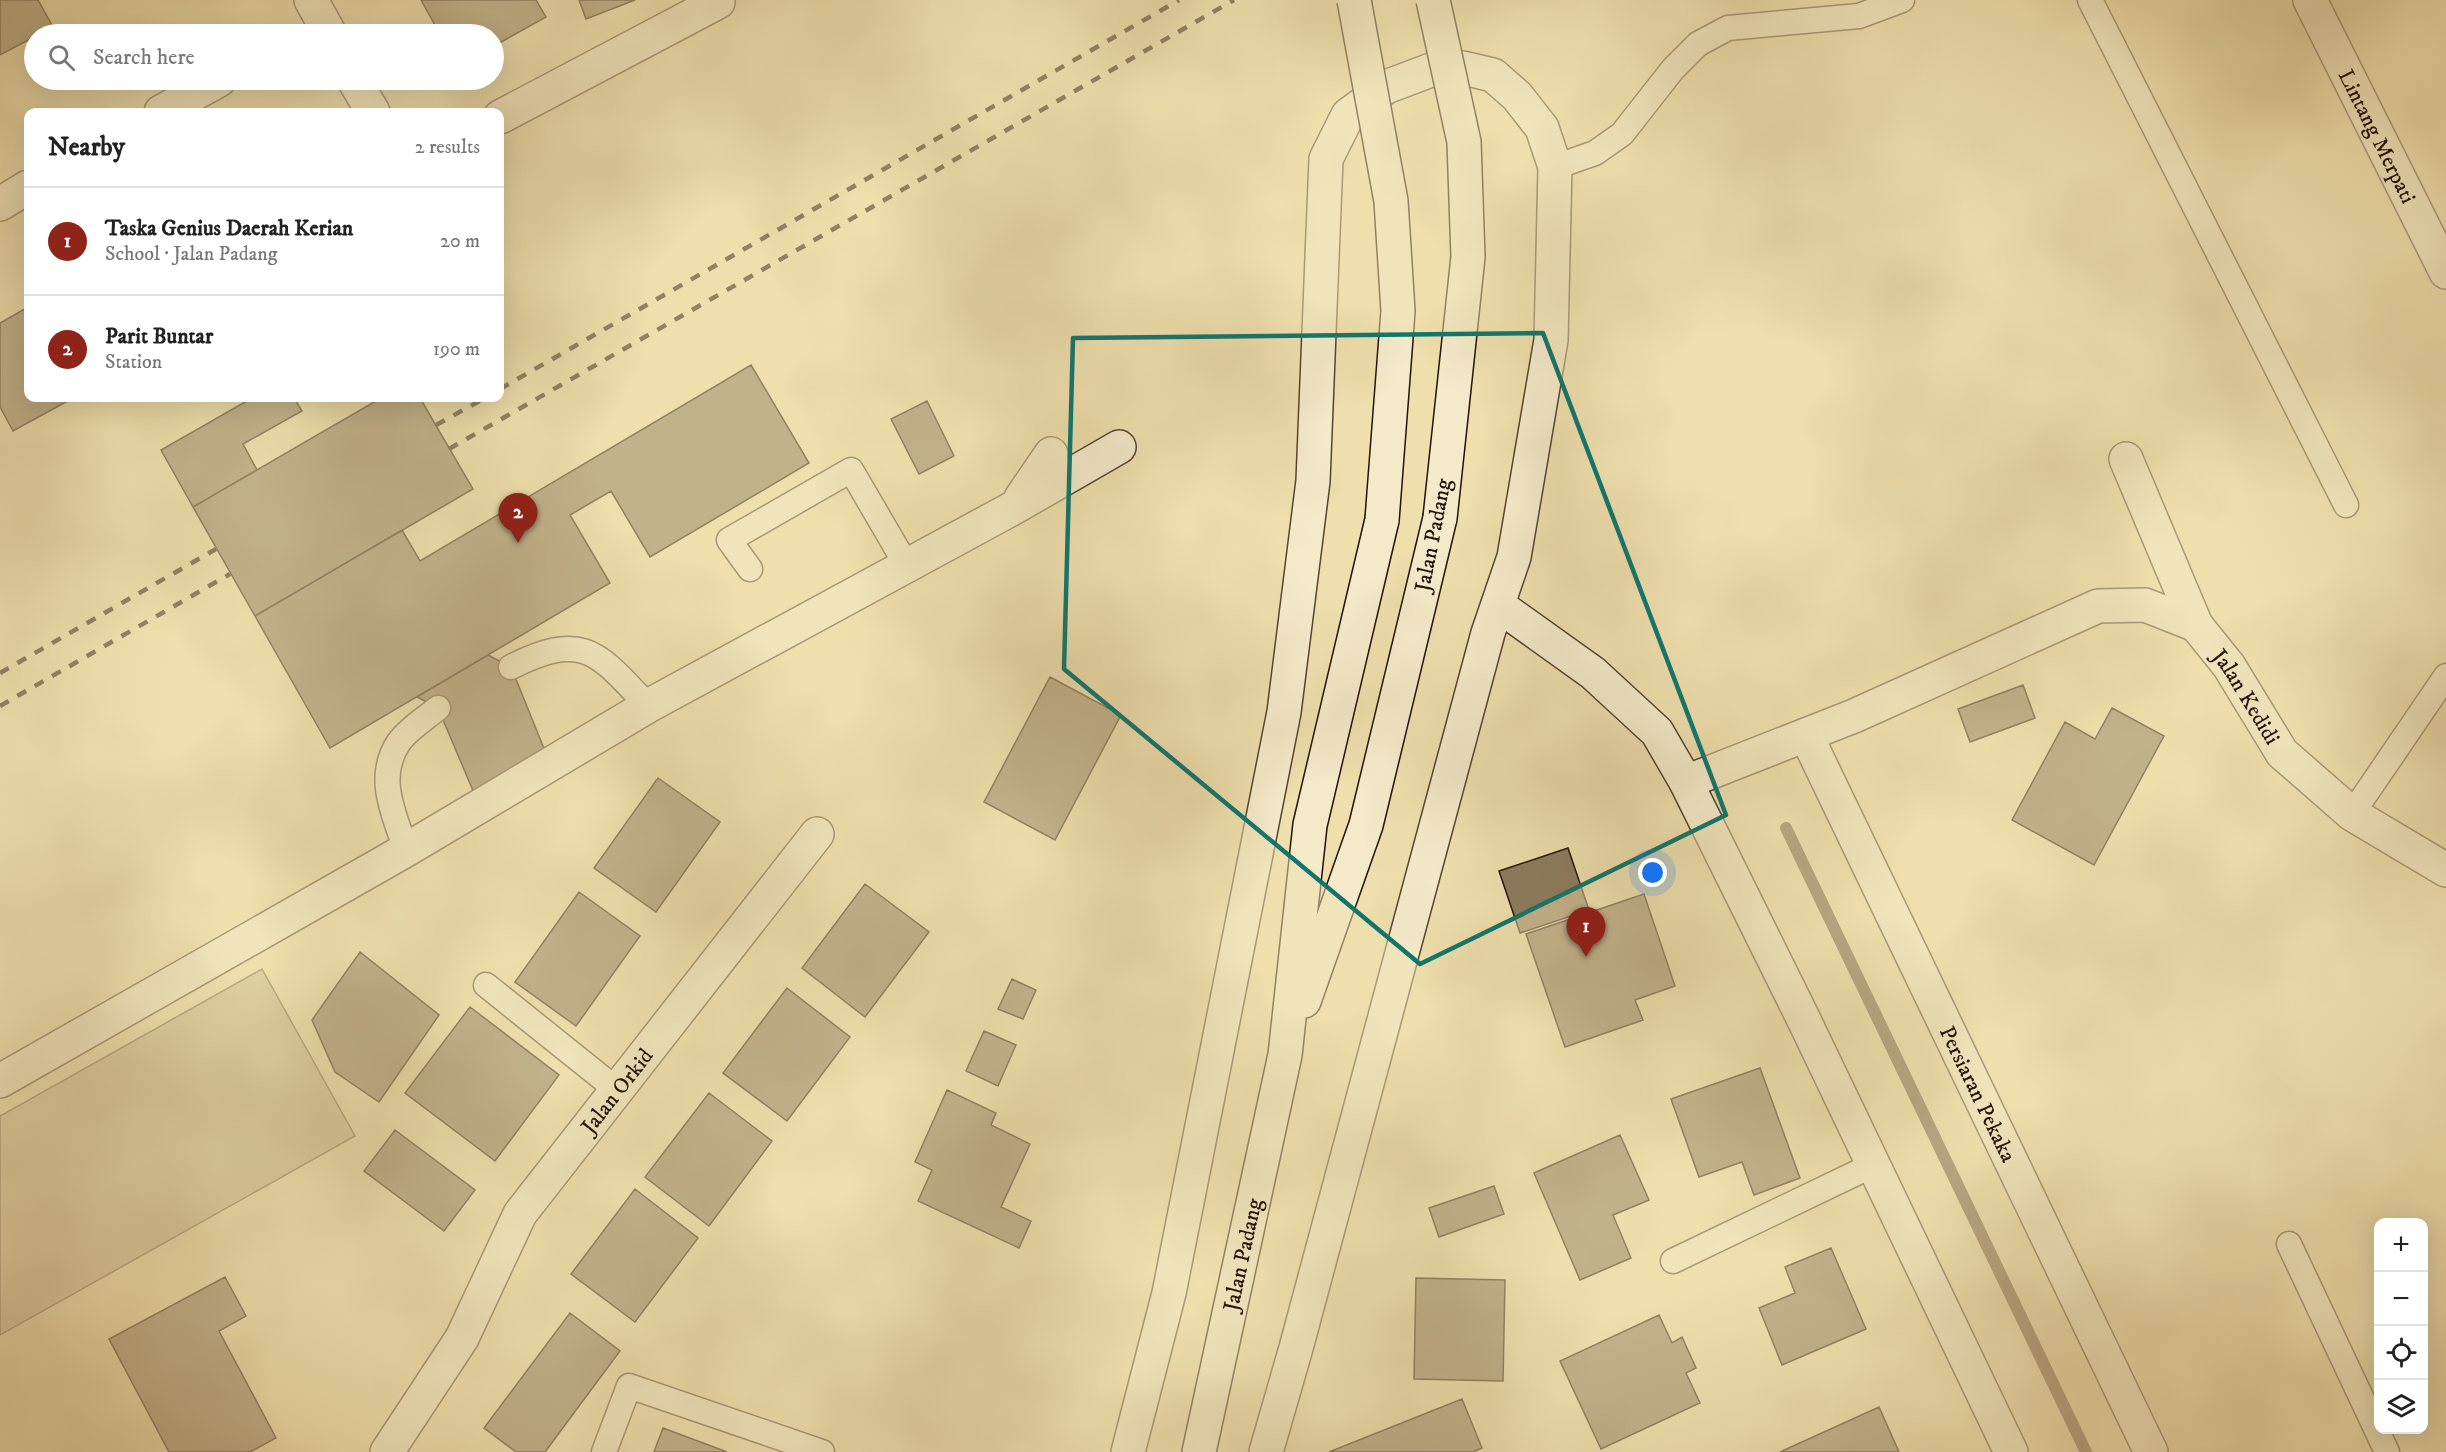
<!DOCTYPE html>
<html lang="en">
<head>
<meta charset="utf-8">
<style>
	body { margin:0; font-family:"IM FELL DW Pica",serif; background:#f2f2f2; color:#222 }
	.controls { position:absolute; right:18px; bottom:18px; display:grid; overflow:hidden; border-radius:12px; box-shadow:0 6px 24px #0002 }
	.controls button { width:54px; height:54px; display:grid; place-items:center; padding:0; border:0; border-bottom:2px solid #e0e0e0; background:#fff; color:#222; font:30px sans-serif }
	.you { position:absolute; left:1653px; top:873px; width:21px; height:21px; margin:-15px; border:4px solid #fff; border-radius:50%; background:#1a73e8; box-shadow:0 0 0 9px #1a73e833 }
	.badge { display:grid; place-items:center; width:39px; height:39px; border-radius:50%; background:#8f2418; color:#fff; font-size:20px; font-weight:700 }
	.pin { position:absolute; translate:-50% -50px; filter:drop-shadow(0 2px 3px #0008) }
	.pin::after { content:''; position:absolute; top:32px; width:21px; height:18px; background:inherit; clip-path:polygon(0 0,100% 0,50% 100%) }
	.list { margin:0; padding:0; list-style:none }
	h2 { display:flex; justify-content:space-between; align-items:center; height:78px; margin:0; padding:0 24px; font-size:26px }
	h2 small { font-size:20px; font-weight:400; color:#767676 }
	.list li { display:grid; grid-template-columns:39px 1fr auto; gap:18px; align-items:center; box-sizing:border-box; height:108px; padding:0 24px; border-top:2px solid #e0e0e0 }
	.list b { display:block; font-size:22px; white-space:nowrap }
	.list p { margin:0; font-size:20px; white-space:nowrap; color:#767676 }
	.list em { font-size:20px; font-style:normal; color:#767676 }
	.icon { flex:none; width:33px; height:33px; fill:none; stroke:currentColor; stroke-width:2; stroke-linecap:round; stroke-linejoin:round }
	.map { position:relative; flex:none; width:2446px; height:1452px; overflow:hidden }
	.search { position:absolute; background:#fff; box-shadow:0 6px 24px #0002; left:24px; top:24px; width:480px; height:66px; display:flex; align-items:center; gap:15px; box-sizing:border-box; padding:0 21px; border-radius:33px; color:#767676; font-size:22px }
	.panel { position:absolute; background:#fff; box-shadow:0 6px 24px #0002; left:24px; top:108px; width:480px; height:294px; border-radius:12px }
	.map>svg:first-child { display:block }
	.green { fill:#cbbc91; stroke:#76664e; stroke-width:1.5 }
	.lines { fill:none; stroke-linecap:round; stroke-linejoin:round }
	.stream { stroke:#73634b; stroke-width:12 }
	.building { fill:#8c7c5f; stroke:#22110a; stroke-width:1.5 }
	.lane-casing { stroke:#543; stroke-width:27 }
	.street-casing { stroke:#543; stroke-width:36 }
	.secondary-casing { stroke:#22110a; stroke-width:36 }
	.lane { stroke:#f4eaca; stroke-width:24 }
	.street { stroke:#f4eaca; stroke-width:33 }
	.secondary { stroke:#f4eaca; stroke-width:33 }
	.rail { stroke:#22110a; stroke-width:4.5; stroke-dasharray:10 10; stroke-linecap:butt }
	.secondary-bridge-casing { stroke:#22110a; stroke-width:36; stroke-linecap:butt }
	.secondary-bridge { stroke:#f4eaca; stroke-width:33 }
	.marked { fill:none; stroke:#0f766e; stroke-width:4.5; stroke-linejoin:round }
	.labels { text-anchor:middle; stroke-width:5; stroke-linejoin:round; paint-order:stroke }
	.street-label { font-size:22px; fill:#22110a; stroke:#f4eaca }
</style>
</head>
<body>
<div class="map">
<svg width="2446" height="1452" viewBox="0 0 2446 1452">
	<rect width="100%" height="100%" fill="#eedfad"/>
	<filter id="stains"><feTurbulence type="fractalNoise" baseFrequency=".00333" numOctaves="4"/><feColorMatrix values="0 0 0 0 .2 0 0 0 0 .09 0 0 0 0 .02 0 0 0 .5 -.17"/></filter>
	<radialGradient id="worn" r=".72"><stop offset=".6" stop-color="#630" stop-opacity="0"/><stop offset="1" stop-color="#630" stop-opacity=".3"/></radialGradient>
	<!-- green -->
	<path class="green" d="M262 969 355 1136 0 1335V1116Z"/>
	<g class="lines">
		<!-- stream -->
		<path class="stream" d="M1786 828 2086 1452"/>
	</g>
	<!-- building -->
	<path class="building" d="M0 0H38L53 27 34 34V37L0 55Z
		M421 0H536L546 17 494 46V34H440Z
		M579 0H635L586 19Z
		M28 307V398H73L13 431 0 407V323Z
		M751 365 809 463 650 557 611 491 570 515 610 583 330 748 255 616 402 530 420 561Z
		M252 398H294L302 411 243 444 257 470 193 507 161 450Z
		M381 398H420L473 489 255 616 193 507Z
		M927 401 954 456 919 474 891 419Z
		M488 655 511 667 545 751 474 793 438 708 417 697Z
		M1050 677 1121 715 1055 840 984 802Z
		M2023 685 2035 718 1970 742 1958 709Z
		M2112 708 2164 736 2094 865 2012 820 2065 722 2095 739Z
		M658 778 720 822 656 912 594 868Z
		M1568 848 1589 910 1520 933 1499 871Z
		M865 884 929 932 865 1017 802 968Z
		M579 892 640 936 576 1026 515 982Z
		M1644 894 1675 986 1635 1000 1643 1020 1565 1047 1526 934Z
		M360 952 439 1015 379 1102 335 1072 312 1020Z
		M1012 979 1036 990 1023 1019 998 1009Z
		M787 988 850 1037 787 1121 723 1073Z
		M470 1007 559 1075 495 1161 405 1093Z
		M984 1031 1016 1045 998 1086 966 1071Z
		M1760 1068 1800 1178 1754 1195 1742 1162 1699 1177 1671 1099Z
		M947 1090 996 1113 991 1125 1030 1144 1001 1207 1031 1221 1019 1248 918 1201 932 1170 915 1162Z
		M709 1093 772 1141 709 1226 645 1177Z
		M395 1130 475 1190 444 1231 364 1171Z
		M1620 1135 1649 1200 1613 1215 1631 1258 1580 1280 1534 1173Z
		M1494 1186 1504 1214 1439 1237 1429 1208Z
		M635 1189 698 1238 635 1322 571 1274Z
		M1831 1248 1866 1329 1782 1365 1759 1308 1795 1293 1785 1267Z
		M225 1277 246 1316 219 1331 276 1438 250 1452H169L109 1339Z
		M1416 1278 1505 1280 1503 1381 1414 1379Z
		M570 1313 620 1351 545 1452H516L484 1428Z
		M1659 1315 1672 1343 1682 1337 1696 1368 1686 1373 1700 1403 1601 1449 1560 1361Z
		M1462 1399 1482 1448 1473 1452H1329Z
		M1879 1407 1899 1452H1780Z
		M663 1428 727 1452H654Z"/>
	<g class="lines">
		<defs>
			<path id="lane" d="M2090 0 2346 505
				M1555 167 1595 153 1622 134 1673 69 1698 44 1728 28 1859 16 1902 0
				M750 569 729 540 851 470 907 566
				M511 667C584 630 598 653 648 706
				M2352 814 2446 676
				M406 850C394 814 375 777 399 742 408 729 426 718 438 708
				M486 985 617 1090
				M2289 1244 2387 1452
				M1673 1261 1873 1165
				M604 1452 629 1386 822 1452"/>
			<g id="street">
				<path d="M311 0 330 34"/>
				<path id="s1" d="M2310 0 2446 272"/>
				<path d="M354 80 373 112"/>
				<path d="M161 112 219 80"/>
				<path d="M500 117 718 2"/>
				<path d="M0 204 28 187"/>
				<path id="s2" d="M2126 459 2196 625 2229 666 2282 753 2352 814 2446 870"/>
				<path d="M1021 498 1051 454"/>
				<path d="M1498 605 1593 673 1657 732 1686 782 1803 1018 2011 1452"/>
				<path id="s3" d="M1806 735 2151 1452"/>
				<path d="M1686 782 1854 716 2098 606 2145 605 2196 625"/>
				<path d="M0 1081 406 850 648 706 1015 507 1119 447"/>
				<path id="s4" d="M387 1452 462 1338 520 1214 817 834"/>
				<path d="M1128 1452 1169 1293 1284 712 1313 481 1326 159 1348 115 1386 87 1431 70 1463 68 1493 75 1517 96 1542 128 1555 167 1551 340 1514 557 1488 633 1296 1348 1266 1452"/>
			</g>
			<g id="secondary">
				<path d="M1304 1001 1366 825 1440 518"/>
				<path id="s5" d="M1199 1452 1285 1055 1310 825 1382 520"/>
			</g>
		</defs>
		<!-- lane casing -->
		<use href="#lane" class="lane-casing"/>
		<!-- street casing -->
		<use href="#street" class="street-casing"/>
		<!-- secondary casing -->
		<use href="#secondary" class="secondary-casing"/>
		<!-- lane -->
		<use href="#lane" class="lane"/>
		<!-- street -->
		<use href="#street" class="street"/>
		<!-- secondary -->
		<use href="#secondary" class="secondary"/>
		<!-- rail -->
		<path class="rail" d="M500 389 1179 0
			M436 425 485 398
			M449 449 1234 0
			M0 673 216 549
			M0 706 230 574"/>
		<defs>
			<path id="secondary-bridge" d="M1354 0 1391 201 1398 311 1382 520
				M1433 0 1464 142 1468 257 1440 518"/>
		</defs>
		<!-- secondary-bridge casing -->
		<use href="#secondary-bridge" class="secondary-bridge-casing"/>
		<!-- secondary-bridge -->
		<use href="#secondary-bridge" class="secondary-bridge"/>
	</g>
	<!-- marked area -->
	<path d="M0 0H2446V1452H0ZM1543 333 1726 815 1420 964 1064 669 1073 338Z" fill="#eedfad" fill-opacity=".55" fill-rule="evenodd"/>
	<path class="marked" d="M1543 333 1726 815 1420 964 1064 669 1073 338Z"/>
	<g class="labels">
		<!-- street labels -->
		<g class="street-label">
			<text dy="8" stroke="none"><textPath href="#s1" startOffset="152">Lintang Merpati</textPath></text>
			<text transform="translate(1432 535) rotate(-79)" y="8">Jalan Padang</text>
			<text dy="8" stroke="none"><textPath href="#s2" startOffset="268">Jalan Kedidi</textPath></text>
			<text dy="8" stroke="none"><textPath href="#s4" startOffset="430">Jalan Orkid</textPath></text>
			<text dy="8" stroke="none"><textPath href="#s3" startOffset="398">Persiaran Pekaka</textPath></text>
			<text dy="8" stroke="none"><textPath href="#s5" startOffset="202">Jalan Padang</textPath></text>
		</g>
	</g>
	<rect width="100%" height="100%" filter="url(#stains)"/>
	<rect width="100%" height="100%" fill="url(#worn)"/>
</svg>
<div class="controls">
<button>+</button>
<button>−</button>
<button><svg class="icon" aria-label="locate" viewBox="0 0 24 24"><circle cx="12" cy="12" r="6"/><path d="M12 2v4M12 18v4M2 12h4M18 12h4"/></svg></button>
<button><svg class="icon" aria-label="layers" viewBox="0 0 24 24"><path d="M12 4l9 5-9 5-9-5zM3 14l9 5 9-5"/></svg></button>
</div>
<div class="you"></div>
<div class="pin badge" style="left:1586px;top:957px">1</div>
<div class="pin badge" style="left:518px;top:543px">2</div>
<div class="search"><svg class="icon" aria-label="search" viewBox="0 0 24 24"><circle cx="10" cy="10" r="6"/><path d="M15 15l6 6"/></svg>Search here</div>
<section class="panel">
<h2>Nearby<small>2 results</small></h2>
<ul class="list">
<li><span class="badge">1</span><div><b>Taska Genius Daerah Kerian</b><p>School · Jalan Padang</p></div><em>20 m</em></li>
<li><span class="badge">2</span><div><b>Parit Buntar</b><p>Station</p></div><em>190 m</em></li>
</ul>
</section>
</div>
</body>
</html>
